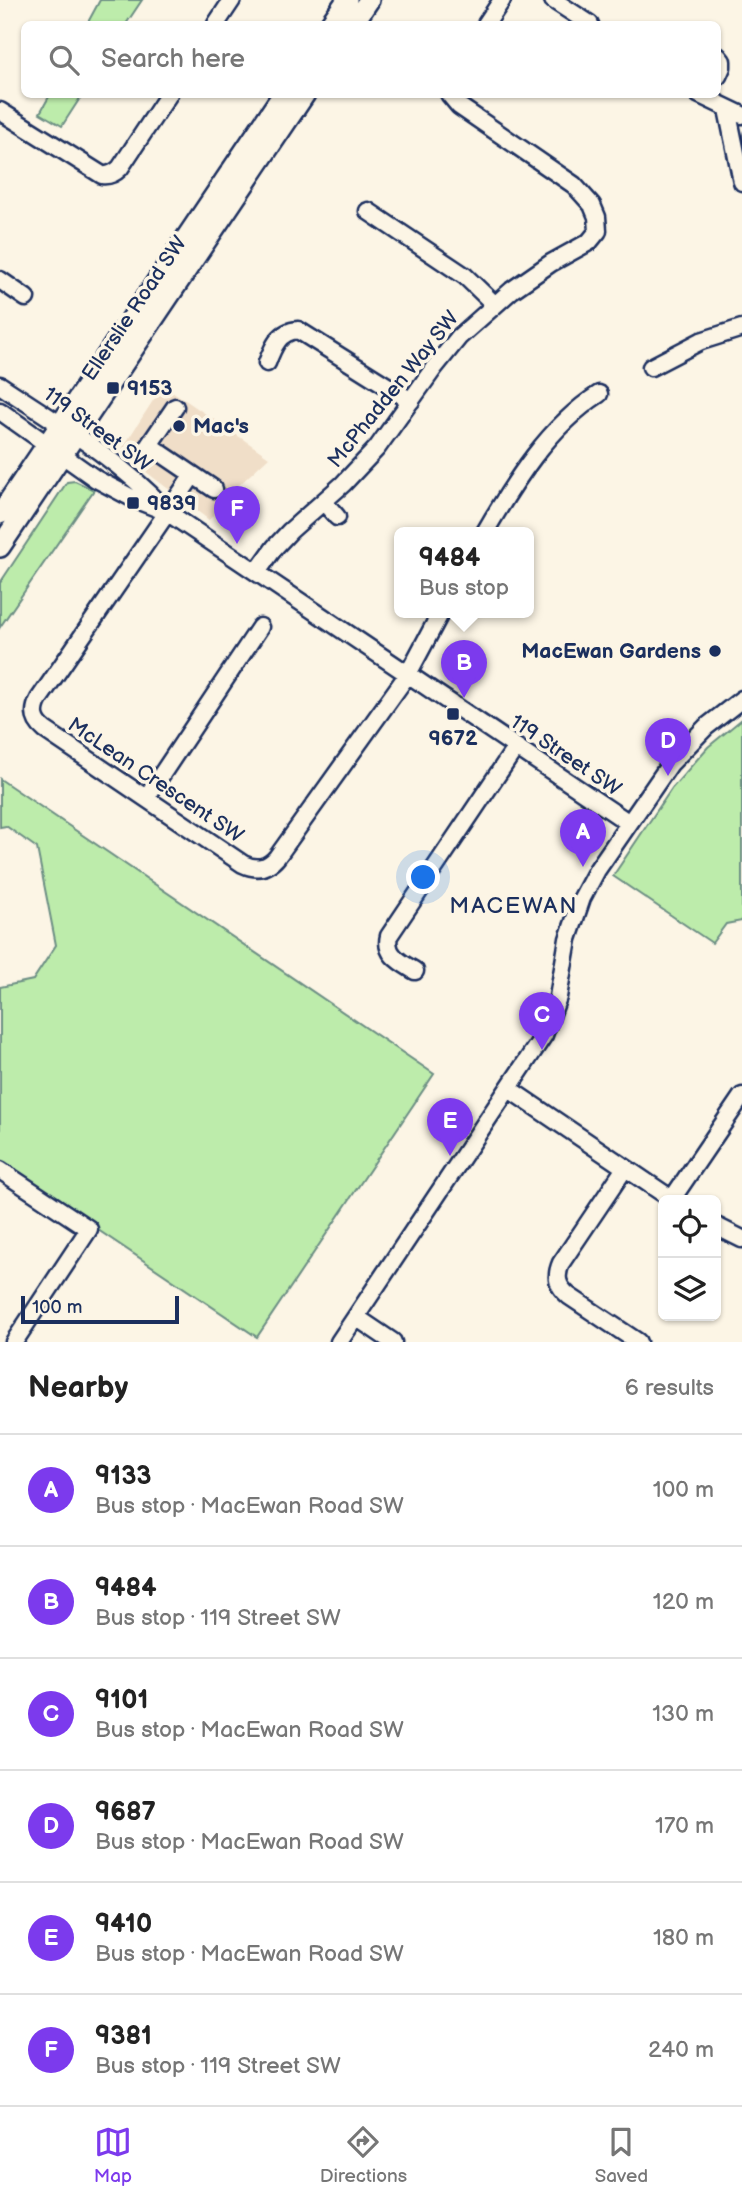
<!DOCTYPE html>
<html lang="en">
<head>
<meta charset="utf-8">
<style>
	body { margin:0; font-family:"Balsamiq Sans",sans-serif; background:#f2f2f2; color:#222 }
	.controls { position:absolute; right:21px; bottom:21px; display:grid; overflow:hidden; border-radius:10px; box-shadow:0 2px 5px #0004 }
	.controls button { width:63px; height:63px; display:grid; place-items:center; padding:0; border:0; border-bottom:2px solid #e0e0e0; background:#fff; color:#222; font:35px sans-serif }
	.scale { position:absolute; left:21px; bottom:18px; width:158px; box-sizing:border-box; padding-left:7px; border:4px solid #1b2f5e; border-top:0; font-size:19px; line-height:24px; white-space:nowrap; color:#1b2f5e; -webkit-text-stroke:5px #fcf5e5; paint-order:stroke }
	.you { position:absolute; left:424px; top:878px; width:24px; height:24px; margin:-18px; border:5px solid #fff; border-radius:50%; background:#1a73e8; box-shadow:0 0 0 10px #1a73e833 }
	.badge { display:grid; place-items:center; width:46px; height:46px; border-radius:50%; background:#7c3aed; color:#fff; font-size:23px; font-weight:700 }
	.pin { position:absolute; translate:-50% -58px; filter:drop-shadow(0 2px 4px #0008) }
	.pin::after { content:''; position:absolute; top:37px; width:24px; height:21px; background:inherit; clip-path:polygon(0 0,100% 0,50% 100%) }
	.popup { position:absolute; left:394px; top:527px; width:140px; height:91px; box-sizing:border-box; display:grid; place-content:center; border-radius:10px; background:#fff; filter:drop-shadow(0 2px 5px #0005); font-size:23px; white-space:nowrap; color:#767676 }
	.popup b { font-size:26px; color:#222 }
	.popup::after { content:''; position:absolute; left:50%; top:100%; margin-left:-14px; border:14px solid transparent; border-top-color:#fff }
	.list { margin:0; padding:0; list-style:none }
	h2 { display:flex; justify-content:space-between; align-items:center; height:91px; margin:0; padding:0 28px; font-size:30px }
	h2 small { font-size:23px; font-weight:400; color:#767676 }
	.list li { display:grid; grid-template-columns:46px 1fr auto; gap:21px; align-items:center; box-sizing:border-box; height:112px; padding:0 28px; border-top:2px solid #e0e0e0 }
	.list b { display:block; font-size:26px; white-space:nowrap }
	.list p { margin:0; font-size:23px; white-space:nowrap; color:#767676 }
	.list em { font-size:23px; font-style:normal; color:#767676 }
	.icon { flex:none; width:38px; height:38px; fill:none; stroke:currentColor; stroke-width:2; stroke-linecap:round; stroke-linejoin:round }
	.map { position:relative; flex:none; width:742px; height:1342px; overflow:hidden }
	.search { position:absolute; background:#fff; box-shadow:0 2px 5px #0004; left:21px; right:21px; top:21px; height:77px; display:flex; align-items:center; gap:18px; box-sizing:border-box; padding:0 24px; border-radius:10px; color:#767676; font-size:26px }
	.sheet { height:763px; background:#fff }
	nav { display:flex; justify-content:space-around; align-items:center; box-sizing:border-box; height:98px; border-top:2px solid #e0e0e0; background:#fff; font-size:19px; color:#767676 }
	nav a { display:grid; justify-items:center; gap:4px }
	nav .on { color:#7c3aed }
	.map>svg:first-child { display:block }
	.built { fill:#f0dec8 }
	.green { fill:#bdecab; stroke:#6c8e84; stroke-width:2 }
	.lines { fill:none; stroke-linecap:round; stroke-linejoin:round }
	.minor-casing { stroke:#1b2f5e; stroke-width:21 }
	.major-casing { stroke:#1b2f5e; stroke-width:24 }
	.minor { stroke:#fcf5e5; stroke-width:16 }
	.major { stroke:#fcf5e5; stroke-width:19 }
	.poi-dot { fill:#1b2f5e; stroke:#fcf5e5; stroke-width:2.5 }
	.labels { text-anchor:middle; stroke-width:7; stroke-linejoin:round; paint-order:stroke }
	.street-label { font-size:21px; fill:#1b2f5e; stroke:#fcf5e5 }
	.poi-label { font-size:21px; font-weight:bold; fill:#1b2f5e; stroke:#fcf5e5; text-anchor:start }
	.neighbourhood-label { font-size:23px; letter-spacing:2px; fill:#1b2f5e; stroke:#fcf5e5 }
</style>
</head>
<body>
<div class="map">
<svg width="742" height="1342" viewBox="0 0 742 1342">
	<rect width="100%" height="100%" fill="#fcf5e5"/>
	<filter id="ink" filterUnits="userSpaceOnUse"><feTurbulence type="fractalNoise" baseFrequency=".0143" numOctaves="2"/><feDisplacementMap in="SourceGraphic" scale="14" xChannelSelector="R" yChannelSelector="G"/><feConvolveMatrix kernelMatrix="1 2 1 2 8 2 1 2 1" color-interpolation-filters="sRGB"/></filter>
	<g filter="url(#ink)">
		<!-- built -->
		<path class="built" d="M163 385 269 457 236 488 209 520 120 452Z"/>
		<!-- green -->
		<path class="green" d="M100 0H142L126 24H87Z
			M50 95H82L62 126 40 113Z
			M75 481 94 490 0 627V583L67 482Z
			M742 719V921L726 924 712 943 613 876 672 788 708 747Z
			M0 779 434 1074 257 1337 0 1164V987L33 980 56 945 37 848 6 826 0 827Z"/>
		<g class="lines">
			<defs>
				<path id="minor" d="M553 0 590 24
					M216 24 232 0
					M486 24 502 0
					M718 56 722 61V67L718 76
					M698 94 742 115
					M727 109 742 182
					M0 111 102 175C110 176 115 173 120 168L169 94
					M368 211 465 276 494 304
					M0 280 26 298
					M267 363C273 347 279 331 298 330L411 401
					M651 367 701 341 742 328
					M0 385C57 423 116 457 163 507
					M175 407 149 445 214 489
					M0 411 96 479 134 499 167 512 629 823
					M193 475 39 699C32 712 34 721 45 730L243 864C256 870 267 869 277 857L408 674 441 612
					M324 502 337 517
					M485 532C514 482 549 426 599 394
					M257 572 275 547 290 531 343 484 377 448 434 368 459 337 512 290 551 263 589 242 598 231 597 217 592 205 574 185 459 106 449 94
					M146 798 260 627
					M415 971C402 963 384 955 389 936L516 747
					M509 1089 673 1200
					M625 1168 561 1263C555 1277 557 1286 569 1296L638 1342
					M0 1170 89 1229 14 1342
					M672 1199 742 1096
					M716 1226 742 1239
					M356 1317 393 1342
					M339 1342 544 1035 558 997 568 939 582 898 597 870 670 764 706 727 742 699"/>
				<path id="major" d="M330 24 347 0
					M353 24 369 0
					M0 514 283 94
					M0 547 305 94"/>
			</defs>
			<!-- minor casing -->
			<use href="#minor" class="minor-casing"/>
			<!-- major casing -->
			<use href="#major" class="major-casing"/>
			<!-- minor -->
			<use href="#minor" class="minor"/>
			<!-- major -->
			<use href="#major" class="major"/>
		</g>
	</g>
	<!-- markers -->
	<g class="poi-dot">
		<rect x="106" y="381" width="14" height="14" rx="3.5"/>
		<circle cx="179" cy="426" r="7"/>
		<rect x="126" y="496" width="14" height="14" rx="3.5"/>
		<circle cx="715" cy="651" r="7"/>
		<rect x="446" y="707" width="14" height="14" rx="3.5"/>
	</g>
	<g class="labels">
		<!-- street labels -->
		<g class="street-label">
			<text transform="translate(134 308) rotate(-56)" y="7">Ellerslie Road SW</text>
			<text transform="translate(393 389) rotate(-51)" y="7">McPhadden Way SW</text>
			<text transform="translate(98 429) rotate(36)" y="7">119 Street SW</text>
			<text transform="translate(566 755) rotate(34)" y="7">119 Street SW</text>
			<text transform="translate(156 780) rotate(34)" y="7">McLean Crescent SW</text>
		</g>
		<!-- poi labels -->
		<g class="poi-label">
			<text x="127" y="395">9153</text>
			<text x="193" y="433">Mac's</text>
			<text x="147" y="510">9839</text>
			<text x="701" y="658" text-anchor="end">MacEwan Gardens</text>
			<text x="453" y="745" text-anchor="middle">9672</text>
		</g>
		<!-- neighbourhood labels -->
		<g class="neighbourhood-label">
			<text x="514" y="913">MACEWAN</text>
		</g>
	</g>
</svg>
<div class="controls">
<button><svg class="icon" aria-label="locate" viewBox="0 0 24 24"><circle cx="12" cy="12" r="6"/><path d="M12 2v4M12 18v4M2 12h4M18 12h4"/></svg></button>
<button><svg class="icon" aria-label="layers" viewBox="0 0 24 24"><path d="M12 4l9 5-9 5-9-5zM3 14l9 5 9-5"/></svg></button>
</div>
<div class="scale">100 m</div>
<div class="you"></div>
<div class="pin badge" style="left:583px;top:867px">A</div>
<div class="pin badge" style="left:464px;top:698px">B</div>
<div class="popup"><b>9484</b>Bus stop</div>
<div class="pin badge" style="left:542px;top:1050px">C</div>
<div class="pin badge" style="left:668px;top:776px">D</div>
<div class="pin badge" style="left:450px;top:1156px">E</div>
<div class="pin badge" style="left:237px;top:544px">F</div>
<div class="search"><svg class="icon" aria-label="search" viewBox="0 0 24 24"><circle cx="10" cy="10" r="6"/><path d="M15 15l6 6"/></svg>Search here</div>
</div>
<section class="sheet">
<h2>Nearby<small>6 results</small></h2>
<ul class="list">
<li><span class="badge">A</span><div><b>9133</b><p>Bus stop · MacEwan Road SW</p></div><em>100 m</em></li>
<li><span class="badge">B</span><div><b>9484</b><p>Bus stop · 119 Street SW</p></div><em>120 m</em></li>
<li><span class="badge">C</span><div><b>9101</b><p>Bus stop · MacEwan Road SW</p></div><em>130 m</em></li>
<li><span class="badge">D</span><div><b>9687</b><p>Bus stop · MacEwan Road SW</p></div><em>170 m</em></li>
<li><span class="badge">E</span><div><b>9410</b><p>Bus stop · MacEwan Road SW</p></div><em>180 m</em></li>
<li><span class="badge">F</span><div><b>9381</b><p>Bus stop · 119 Street SW</p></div><em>240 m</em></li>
</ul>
</section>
<nav>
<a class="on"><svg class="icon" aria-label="map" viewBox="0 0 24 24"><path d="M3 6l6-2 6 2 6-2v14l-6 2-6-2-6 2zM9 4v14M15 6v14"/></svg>Map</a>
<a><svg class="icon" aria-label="directions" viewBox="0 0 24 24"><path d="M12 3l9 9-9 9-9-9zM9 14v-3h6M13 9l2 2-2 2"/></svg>Directions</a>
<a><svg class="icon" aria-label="saved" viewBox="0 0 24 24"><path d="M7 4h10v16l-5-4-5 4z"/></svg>Saved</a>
</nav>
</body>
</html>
